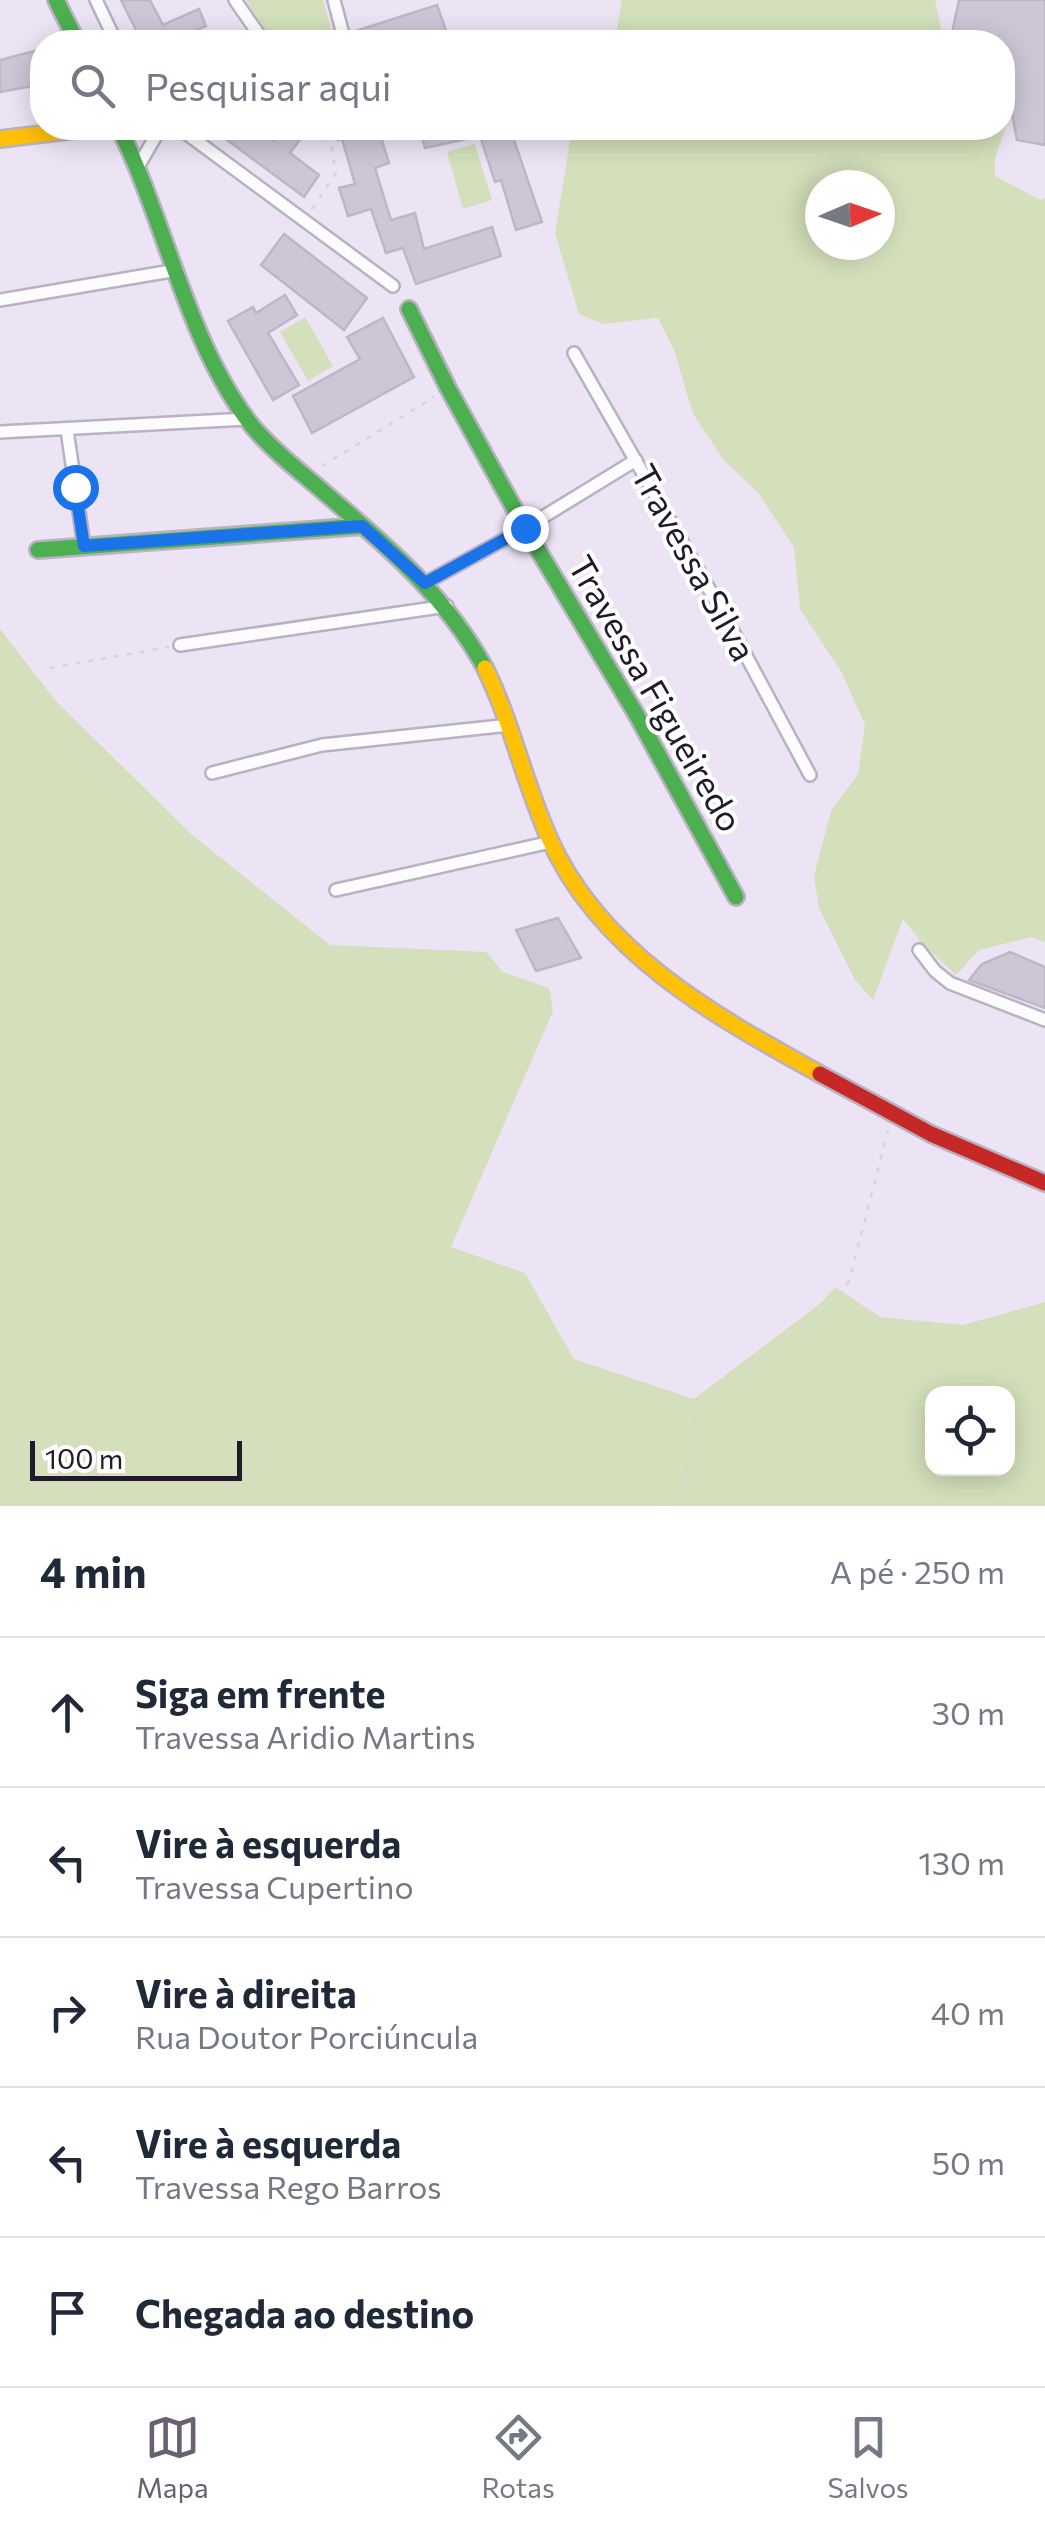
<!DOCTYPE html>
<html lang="pt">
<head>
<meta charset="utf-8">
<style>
	body { margin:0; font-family:Commissioner,sans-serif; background:#f2f2f3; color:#1f2937 }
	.controls { position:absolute; right:30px; bottom:30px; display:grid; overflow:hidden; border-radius:20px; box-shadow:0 5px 25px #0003 }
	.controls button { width:90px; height:90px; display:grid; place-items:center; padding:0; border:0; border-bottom:2px solid #e0e1e3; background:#fff; color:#1f2937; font:50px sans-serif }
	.compass { position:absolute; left:805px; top:170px; width:90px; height:90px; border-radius:50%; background:#fff; box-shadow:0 5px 25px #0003; rotate:88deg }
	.scale { position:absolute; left:30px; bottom:25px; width:212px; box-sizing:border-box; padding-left:10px; border:5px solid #221a2c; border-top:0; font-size:28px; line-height:35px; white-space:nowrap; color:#221a2c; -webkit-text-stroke:8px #fff; paint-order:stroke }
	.stop { position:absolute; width:30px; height:30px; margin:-22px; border:8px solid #1a73e8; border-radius:50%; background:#fff }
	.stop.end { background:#1a73e8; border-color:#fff; box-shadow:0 2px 10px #0008 }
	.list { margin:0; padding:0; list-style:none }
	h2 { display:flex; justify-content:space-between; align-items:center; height:130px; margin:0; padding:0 40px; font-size:42px }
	h2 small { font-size:32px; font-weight:400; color:#747a83 }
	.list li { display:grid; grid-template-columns:65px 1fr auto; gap:30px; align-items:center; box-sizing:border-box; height:150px; padding:0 40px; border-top:2px solid #e0e1e3 }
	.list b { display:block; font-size:38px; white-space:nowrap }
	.list p { margin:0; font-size:32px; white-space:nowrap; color:#747a83 }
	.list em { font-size:32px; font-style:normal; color:#747a83 }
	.icon { flex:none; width:55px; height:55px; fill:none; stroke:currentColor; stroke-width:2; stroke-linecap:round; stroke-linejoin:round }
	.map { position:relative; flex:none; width:1045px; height:1506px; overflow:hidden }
	.search { position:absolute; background:#fff; box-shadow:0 5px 25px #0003; left:30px; right:30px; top:30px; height:110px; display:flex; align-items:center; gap:25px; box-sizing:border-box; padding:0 35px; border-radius:40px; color:#747a83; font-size:38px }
	.sheet { height:880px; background:#fff }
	nav { display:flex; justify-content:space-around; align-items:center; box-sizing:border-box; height:140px; border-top:2px solid #e0e1e3; background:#fff; font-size:28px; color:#747a83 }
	nav a { display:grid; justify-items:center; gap:5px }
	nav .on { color:#696172 }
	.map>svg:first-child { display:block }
	.green { fill:#d3e0bb; fill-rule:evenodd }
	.building { fill:#cdc6d6; stroke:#beb6c7; stroke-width:2.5 }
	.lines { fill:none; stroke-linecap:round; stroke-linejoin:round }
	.street-casing { stroke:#b9b1c1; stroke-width:16 }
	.fast-casing { stroke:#b9b1c1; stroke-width:20 }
	.slow-casing { stroke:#b9b1c1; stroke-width:20 }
	.jam-casing { stroke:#b9b1c1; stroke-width:20 }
	.path { stroke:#d6d4d9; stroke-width:2.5; stroke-dasharray:5 8; stroke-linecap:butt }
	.street { stroke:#fcfbfe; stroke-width:11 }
	.fast { stroke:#4caf50; stroke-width:15 }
	.slow { stroke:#ffc107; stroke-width:15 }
	.jam { stroke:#c62828; stroke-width:15 }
	.route { stroke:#1a73e8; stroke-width:12 }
	.labels { text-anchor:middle; stroke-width:8; stroke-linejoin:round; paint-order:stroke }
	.street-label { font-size:35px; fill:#221a2c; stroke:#fff }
</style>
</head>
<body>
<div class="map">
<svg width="1045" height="1506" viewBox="0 0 1045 1506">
	<rect width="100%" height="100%" fill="#ece4f5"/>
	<!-- green -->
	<path class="green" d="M246 0H323L335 42H272Z
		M622 0H935L944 42H611L615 39Z
		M1003 80 1010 115 995 158V176L1040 200 1045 198V942L1031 937 979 950 956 975 924 946 903 919 873 1000 855 980 819 908 814 876 831 811 858 774 865 725 842 673 800 609 794 547 759 494 723 459 693 414 674 350 658 318 603 324 579 314 555 233 572 128H1002ZM820 185H880V245H820Z
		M475 144 492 200 463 209 447 152Z
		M305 317 333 366 308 381 280 332Z
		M0 629 55 700 191 834 330 945 486 952 503 972 549 988 553 1011 451 1247 525 1273 574 1359 694 1399 822 1302 835 1287 880 1317 963 1325 1045 1302V1506H0ZM932 1394H1008V1468H932Z"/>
	<!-- building -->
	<path class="building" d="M121 0H150L163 25 199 9 206 26 169 42H142Z
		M959 0H1045V145L1017 140 1002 63V42H968L952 33Z
		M437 5 450 42H354L352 32Z
		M42 49V108H38L33 86 0 92V60Z
		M211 128H256L274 141 287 128 301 138 290 153 319 175 304 197Z
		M333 128H378L389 163 375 168 391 220 415 213 424 249 492 227 501 256 416 284 403 248 386 253 371 209 348 216 339 188 355 184 342 139 338 140Z
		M419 128H497L498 138 512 134 542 222 516 230 501 180 495 182 480 136 425 148Z
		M284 234 367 298 344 330 261 265Z
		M285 295 297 315 268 333 299 385 273 400 228 321 253 307 256 313Z
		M383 318 414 377 312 433 293 396 360 359 347 337Z
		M558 918 581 958 536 971 516 930Z
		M1010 952 1045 967V1008L969 980 982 964Z"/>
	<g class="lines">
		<defs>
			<path id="street" d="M96 0 116 42
				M235 0 264 42
				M334 0 345 42
				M136 128 157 134 139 165
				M179 128 393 286
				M0 300 177 270
				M574 353 728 622 810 775
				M67 430 84 546
				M0 432 247 419
				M425 583 525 528 636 460
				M180 645 447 606
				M212 773 322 745 510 725
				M336 890 551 842
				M919 950 935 971 950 983 1045 1020"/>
			<path id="fast" d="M56 0 77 42
				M119 128C166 222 188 346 253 427 274 452 302 473 326 494 388 547 445 595 485 668
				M409 309 448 388 525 528 636 714 736 897
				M38 550 363 526"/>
			<path id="slow" d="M0 139 92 128
				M485 668C512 723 524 782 549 838 600 953 715 1016 820 1074"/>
			<path id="jam" d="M820 1074 931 1134 1045 1183"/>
		</defs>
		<!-- street casing -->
		<use href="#street" class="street-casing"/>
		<!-- fast casing -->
		<use href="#fast" class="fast-casing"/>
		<!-- slow casing -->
		<use href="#slow" class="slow-casing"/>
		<!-- jam casing -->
		<use href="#jam" class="jam-casing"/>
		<!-- path -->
		<path class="path" d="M312 209 336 173 332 149 318 128
			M322 466 434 397
			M50 668 169 647
			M671 1506 694 1456 692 1429 703 1399 835 1303 849 1281 888 1131"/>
		<!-- street -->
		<use href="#street" class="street"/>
		<!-- fast -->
		<use href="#fast" class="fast"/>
		<!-- slow -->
		<use href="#slow" class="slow"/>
		<!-- jam -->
		<use href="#jam" class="jam"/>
	</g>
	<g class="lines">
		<!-- route -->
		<path class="route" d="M75 487 84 546 362 526 425 583 525 528"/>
	</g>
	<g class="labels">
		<!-- street labels -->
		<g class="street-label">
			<text transform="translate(693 563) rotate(61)" y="12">Travessa Silva</text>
			<text transform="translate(655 694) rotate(60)" y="12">Travessa Figueiredo</text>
		</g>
	</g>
</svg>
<div class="controls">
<button><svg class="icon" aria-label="locate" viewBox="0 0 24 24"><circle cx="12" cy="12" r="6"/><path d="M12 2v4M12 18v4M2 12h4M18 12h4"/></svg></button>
</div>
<svg class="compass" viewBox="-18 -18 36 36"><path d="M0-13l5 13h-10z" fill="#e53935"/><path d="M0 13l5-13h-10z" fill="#747a83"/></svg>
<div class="scale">100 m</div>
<div class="stop" style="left:75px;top:487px"></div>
<div class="stop end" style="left:525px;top:528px"></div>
<div class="search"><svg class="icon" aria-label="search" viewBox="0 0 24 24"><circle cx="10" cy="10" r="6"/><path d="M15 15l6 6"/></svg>Pesquisar aqui</div>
</div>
<section class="sheet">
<h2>4 min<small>A pé · 250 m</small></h2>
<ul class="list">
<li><svg class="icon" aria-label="ahead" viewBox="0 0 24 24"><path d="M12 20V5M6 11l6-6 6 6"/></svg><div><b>Siga em frente</b><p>Travessa Aridio Martins</p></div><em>30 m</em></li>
<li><svg class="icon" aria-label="left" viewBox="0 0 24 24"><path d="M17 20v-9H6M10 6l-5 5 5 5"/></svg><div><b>Vire à esquerda</b><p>Travessa Cupertino</p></div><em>130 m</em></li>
<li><svg class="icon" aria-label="right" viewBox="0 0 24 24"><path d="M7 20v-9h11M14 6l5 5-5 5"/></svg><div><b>Vire à direita</b><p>Rua Doutor Porciúncula</p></div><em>40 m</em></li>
<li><svg class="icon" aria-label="left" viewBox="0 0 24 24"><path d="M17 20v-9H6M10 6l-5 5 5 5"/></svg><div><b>Vire à esquerda</b><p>Travessa Rego Barros</p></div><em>50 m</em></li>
<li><svg class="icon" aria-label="arrive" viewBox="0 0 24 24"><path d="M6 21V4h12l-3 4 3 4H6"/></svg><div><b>Chegada ao destino</b></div></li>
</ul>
</section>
<nav>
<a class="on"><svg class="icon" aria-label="map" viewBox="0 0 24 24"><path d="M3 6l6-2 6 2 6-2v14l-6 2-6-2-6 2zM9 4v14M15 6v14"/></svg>Mapa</a>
<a><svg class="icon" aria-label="directions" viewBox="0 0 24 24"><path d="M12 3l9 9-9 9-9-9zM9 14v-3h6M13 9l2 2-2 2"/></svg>Rotas</a>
<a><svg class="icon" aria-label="saved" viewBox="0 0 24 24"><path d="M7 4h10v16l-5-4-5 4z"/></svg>Salvos</a>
</nav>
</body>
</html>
